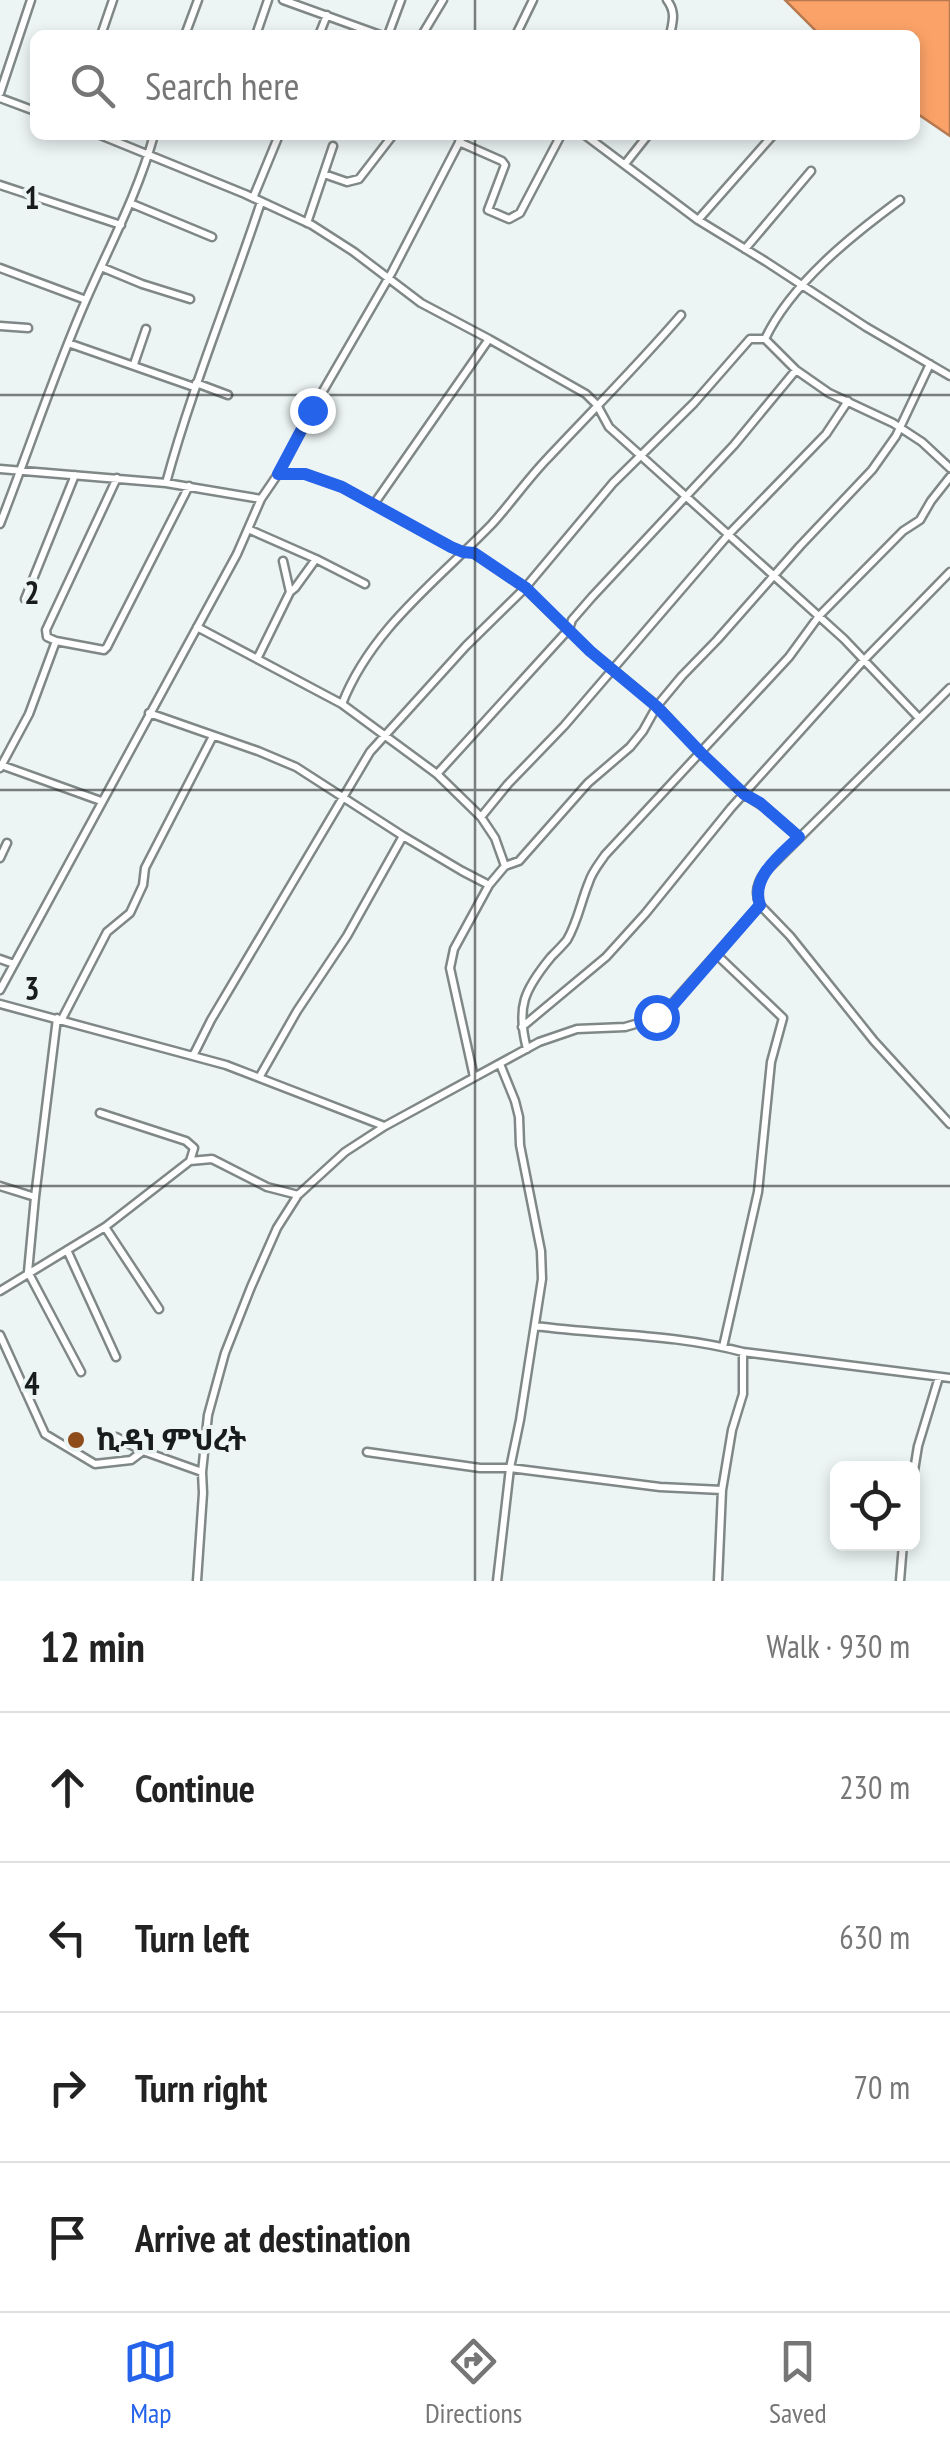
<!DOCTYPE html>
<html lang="en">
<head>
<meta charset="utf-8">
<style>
	body { margin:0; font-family:"PT Sans Narrow","Noto Sans Ethiopic",sans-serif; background:#f2f2f2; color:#222 }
	.controls { position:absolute; right:30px; bottom:30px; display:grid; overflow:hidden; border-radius:15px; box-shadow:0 5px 15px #0003 }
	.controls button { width:90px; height:90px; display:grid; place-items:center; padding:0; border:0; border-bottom:2px solid #e0e0e0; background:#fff; color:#222; font:50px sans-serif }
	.stop { position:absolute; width:30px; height:30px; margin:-22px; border:8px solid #2563eb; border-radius:50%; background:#fff }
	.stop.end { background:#2563eb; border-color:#fff; box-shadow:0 2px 10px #0008 }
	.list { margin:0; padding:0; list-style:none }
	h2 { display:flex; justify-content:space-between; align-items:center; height:130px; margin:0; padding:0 40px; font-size:42px }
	h2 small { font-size:32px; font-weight:400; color:#767676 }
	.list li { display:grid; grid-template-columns:65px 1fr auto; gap:30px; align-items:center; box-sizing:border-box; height:150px; padding:0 40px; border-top:2px solid #e0e0e0 }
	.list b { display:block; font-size:38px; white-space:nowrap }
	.list em { font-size:32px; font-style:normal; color:#767676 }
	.icon { flex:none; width:55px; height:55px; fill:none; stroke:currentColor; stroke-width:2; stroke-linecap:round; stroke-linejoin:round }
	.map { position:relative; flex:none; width:950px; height:1581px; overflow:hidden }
	.search { position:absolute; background:#fff; box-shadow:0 5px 15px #0003; left:30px; right:30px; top:30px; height:110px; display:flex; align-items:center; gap:25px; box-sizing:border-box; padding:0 35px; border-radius:15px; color:#767676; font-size:38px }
	.sheet { height:730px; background:#fff }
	nav { display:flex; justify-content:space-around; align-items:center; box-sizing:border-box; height:140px; border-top:2px solid #e0e0e0; background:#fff; font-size:28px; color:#767676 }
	nav a { display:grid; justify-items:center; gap:5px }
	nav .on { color:#2563eb }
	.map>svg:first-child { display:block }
	.water { fill:#fba268; stroke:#b77a51; stroke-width:2.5 }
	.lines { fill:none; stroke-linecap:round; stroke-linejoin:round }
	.minor-casing { stroke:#808887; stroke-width:11 }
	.minor { stroke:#fff; stroke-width:6 }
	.route { stroke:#2563eb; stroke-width:12 }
	.grid { fill:none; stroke:#191c1c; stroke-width:2.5; stroke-opacity:0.55 }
	.poi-dot { fill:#8e4c1b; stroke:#ecf5f4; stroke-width:4 }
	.labels { text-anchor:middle; stroke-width:8; stroke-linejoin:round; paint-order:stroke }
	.poi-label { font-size:30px; font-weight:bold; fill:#191c1c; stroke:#ecf5f4; text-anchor:start }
	.grid-label { font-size:32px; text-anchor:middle; font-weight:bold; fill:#191c1c; stroke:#ecf5f4; stroke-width:8; stroke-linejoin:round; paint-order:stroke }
</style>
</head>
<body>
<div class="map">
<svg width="950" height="1581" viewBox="0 0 950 1581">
	<rect width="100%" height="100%" fill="#ecf5f4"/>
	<!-- water -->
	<path class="water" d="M785 0H950V136L915 112V35H820Z"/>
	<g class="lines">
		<defs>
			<path id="minor" d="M283 0 380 35
				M667 0C676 12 673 21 670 35
				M101 35 113 0
				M185 35 198 0
				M256 35 268 0
				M319 35 327 15
				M388 35 401 0
				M422 35 443 0
				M516 35 533 0
				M0 93 31 0
				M0 98 35 111
				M100 135 245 194 312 225 354 252 421 303 489 339 586 394 597 405 609 427 844 639 919 718
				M585 135 698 220 765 261 866 327 950 376
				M459 142 502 161 505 165 488 210 509 219 520 213 561 135
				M625 164 648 135
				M324 174 347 182 359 179 393 135
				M0 185 121 225
				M253 198 279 135
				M900 200C851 236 791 284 765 339L796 370 829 393 893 423 922 442 950 468
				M130 203 212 237
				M698 220 773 135
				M307 223 333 146
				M745 249 811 171
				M101 267 142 284 190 299
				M0 268 86 300
				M0 326 28 328
				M68 343 194 387
				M134 364 146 329
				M196 383 228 395
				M0 469 166 483 261 499
				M278 474H305L342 487 451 547 463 552 474 553 525 588 590 651 657 706 701 753 744 794 766 808 799 837
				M166 483C192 387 230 296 261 202
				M374 504 489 339
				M0 524C29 450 54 373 86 300 110 245 138 193 154 135
				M248 529 316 559 365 584
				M290 592 295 588 316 559
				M25 599 75 475
				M197 627 342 704 437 774 481 817 495 838 505 866
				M56 641 104 650 107 647 189 486
				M257 659 290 592 283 561
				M950 688 766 871C758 881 754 893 760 905L790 936 874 1041 950 1124
				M342 704C371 629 438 580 492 524 511 503 527 480 546 460 591 412 638 365 681 315
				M149 713 258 751 296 767 403 836 462 871 489 885
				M1 765 101 801
				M0 768 29 714 56 641 47 637 46 630 117 478
				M437 774 569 629 572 620 592 597 734 445 796 370
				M481 817 508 784 564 726 729 534 826 434 848 401
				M0 858 7 843
				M717 955 783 1018 771 1062 758 1192 723 1347
				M0 959 14 964
				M0 990 237 554 261 499 278 474 312 410 392 272 463 135
				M0 1004 226 1065 384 1126
				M57 1018 35 1197 28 1272 81 1372
				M62 1019 107 932 130 913 143 885 145 868 213 736
				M522 1027 606 957 645 914 731 808 864 660 950 572
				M527 1049C516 1007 524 990 551 957 556 952 562 946 567 940 578 921 581 901 589 882 592 872 599 864 605 855L789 657 819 616 903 531 920 520 931 501 950 477
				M193 1056 211 1020 370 752 466 646 525 588 613 483 694 403 750 339H765
				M260 1076 297 1011 347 936 403 836
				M474 1077 450 968 454 949 489 885 505 866 519 861 588 783 630 747 643 731 657 706 682 676 717 640 800 546 872 470 896 436 930 364
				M100 1113 186 1141 194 1148 190 1161 212 1159 267 1187 298 1195
				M0 1186 35 1197
				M105 1227 159 1309
				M67 1250 116 1357
				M0 1291 105 1227 190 1161
				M535 1326C604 1335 676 1334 743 1352L950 1378
				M0 1335 45 1434 95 1464 131 1460 143 1451 202 1472
				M116 1437 143 1451
				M367 1452 480 1468H510L660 1487 722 1490
				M912 1483 918 1446 939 1377
				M197 1581 203 1493 202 1472 208 1415 225 1353 251 1287 277 1228 298 1195 345 1152 385 1126 539 1042 577 1029 625 1027 646 1021 665 1012 760 905
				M497 1581 510 1468 520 1420 542 1279 541 1251 520 1145 519 1117 515 1101 500 1064
				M718 1581 722 1490 732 1430 743 1394V1352
				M900 1581 903 1544"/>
		</defs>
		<!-- minor casing -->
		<use href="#minor" class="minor-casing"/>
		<!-- minor -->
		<use href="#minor" class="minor"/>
	</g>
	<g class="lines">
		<!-- route -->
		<path class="route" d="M312 410 278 474H305L342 487 451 547 463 552 474 553 526 588 590 651 656 706 701 753 744 794 760 803 799 837C781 855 750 877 760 905L672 1006 656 1017"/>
	</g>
	<!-- grid -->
	<path class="grid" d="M475 0V35M475 135V1581M0 395H950M0 790H950M0 1186H950"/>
	<!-- markers -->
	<circle class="poi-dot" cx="76" cy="1440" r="10"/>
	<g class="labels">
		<!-- poi labels -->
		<g class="poi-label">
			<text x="96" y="1450">ኪዳነ ምህረት</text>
		</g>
	</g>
	<g class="grid-label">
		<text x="32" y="209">1</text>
		<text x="32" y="604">2</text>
		<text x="32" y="1000">3</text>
		<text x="32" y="1395">4</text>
	</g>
</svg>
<div class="controls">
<button><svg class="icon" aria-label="locate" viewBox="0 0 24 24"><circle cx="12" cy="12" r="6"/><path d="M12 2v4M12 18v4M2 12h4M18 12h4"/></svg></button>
</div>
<div class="stop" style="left:656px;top:1017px"></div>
<div class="stop end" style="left:312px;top:410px"></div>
<div class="search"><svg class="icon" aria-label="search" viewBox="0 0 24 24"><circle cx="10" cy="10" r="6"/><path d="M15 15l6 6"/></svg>Search here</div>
</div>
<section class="sheet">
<h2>12 min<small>Walk · 930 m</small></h2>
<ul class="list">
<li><svg class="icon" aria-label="ahead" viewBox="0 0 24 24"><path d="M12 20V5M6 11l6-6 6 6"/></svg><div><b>Continue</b></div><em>230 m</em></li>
<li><svg class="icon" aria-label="left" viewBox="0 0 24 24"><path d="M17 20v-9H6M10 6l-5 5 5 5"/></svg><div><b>Turn left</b></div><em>630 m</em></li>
<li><svg class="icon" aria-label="right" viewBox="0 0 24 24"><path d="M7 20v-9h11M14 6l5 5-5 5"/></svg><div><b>Turn right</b></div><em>70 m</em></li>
<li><svg class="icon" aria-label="arrive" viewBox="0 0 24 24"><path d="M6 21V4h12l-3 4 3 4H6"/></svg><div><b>Arrive at destination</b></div></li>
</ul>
</section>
<nav>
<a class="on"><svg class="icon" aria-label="map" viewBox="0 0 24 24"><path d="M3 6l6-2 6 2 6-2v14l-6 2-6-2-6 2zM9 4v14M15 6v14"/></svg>Map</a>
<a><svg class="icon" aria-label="directions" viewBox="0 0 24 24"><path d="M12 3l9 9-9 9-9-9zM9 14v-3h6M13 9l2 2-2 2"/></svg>Directions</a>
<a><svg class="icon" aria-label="saved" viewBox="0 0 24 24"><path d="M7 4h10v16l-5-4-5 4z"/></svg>Saved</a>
</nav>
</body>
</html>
